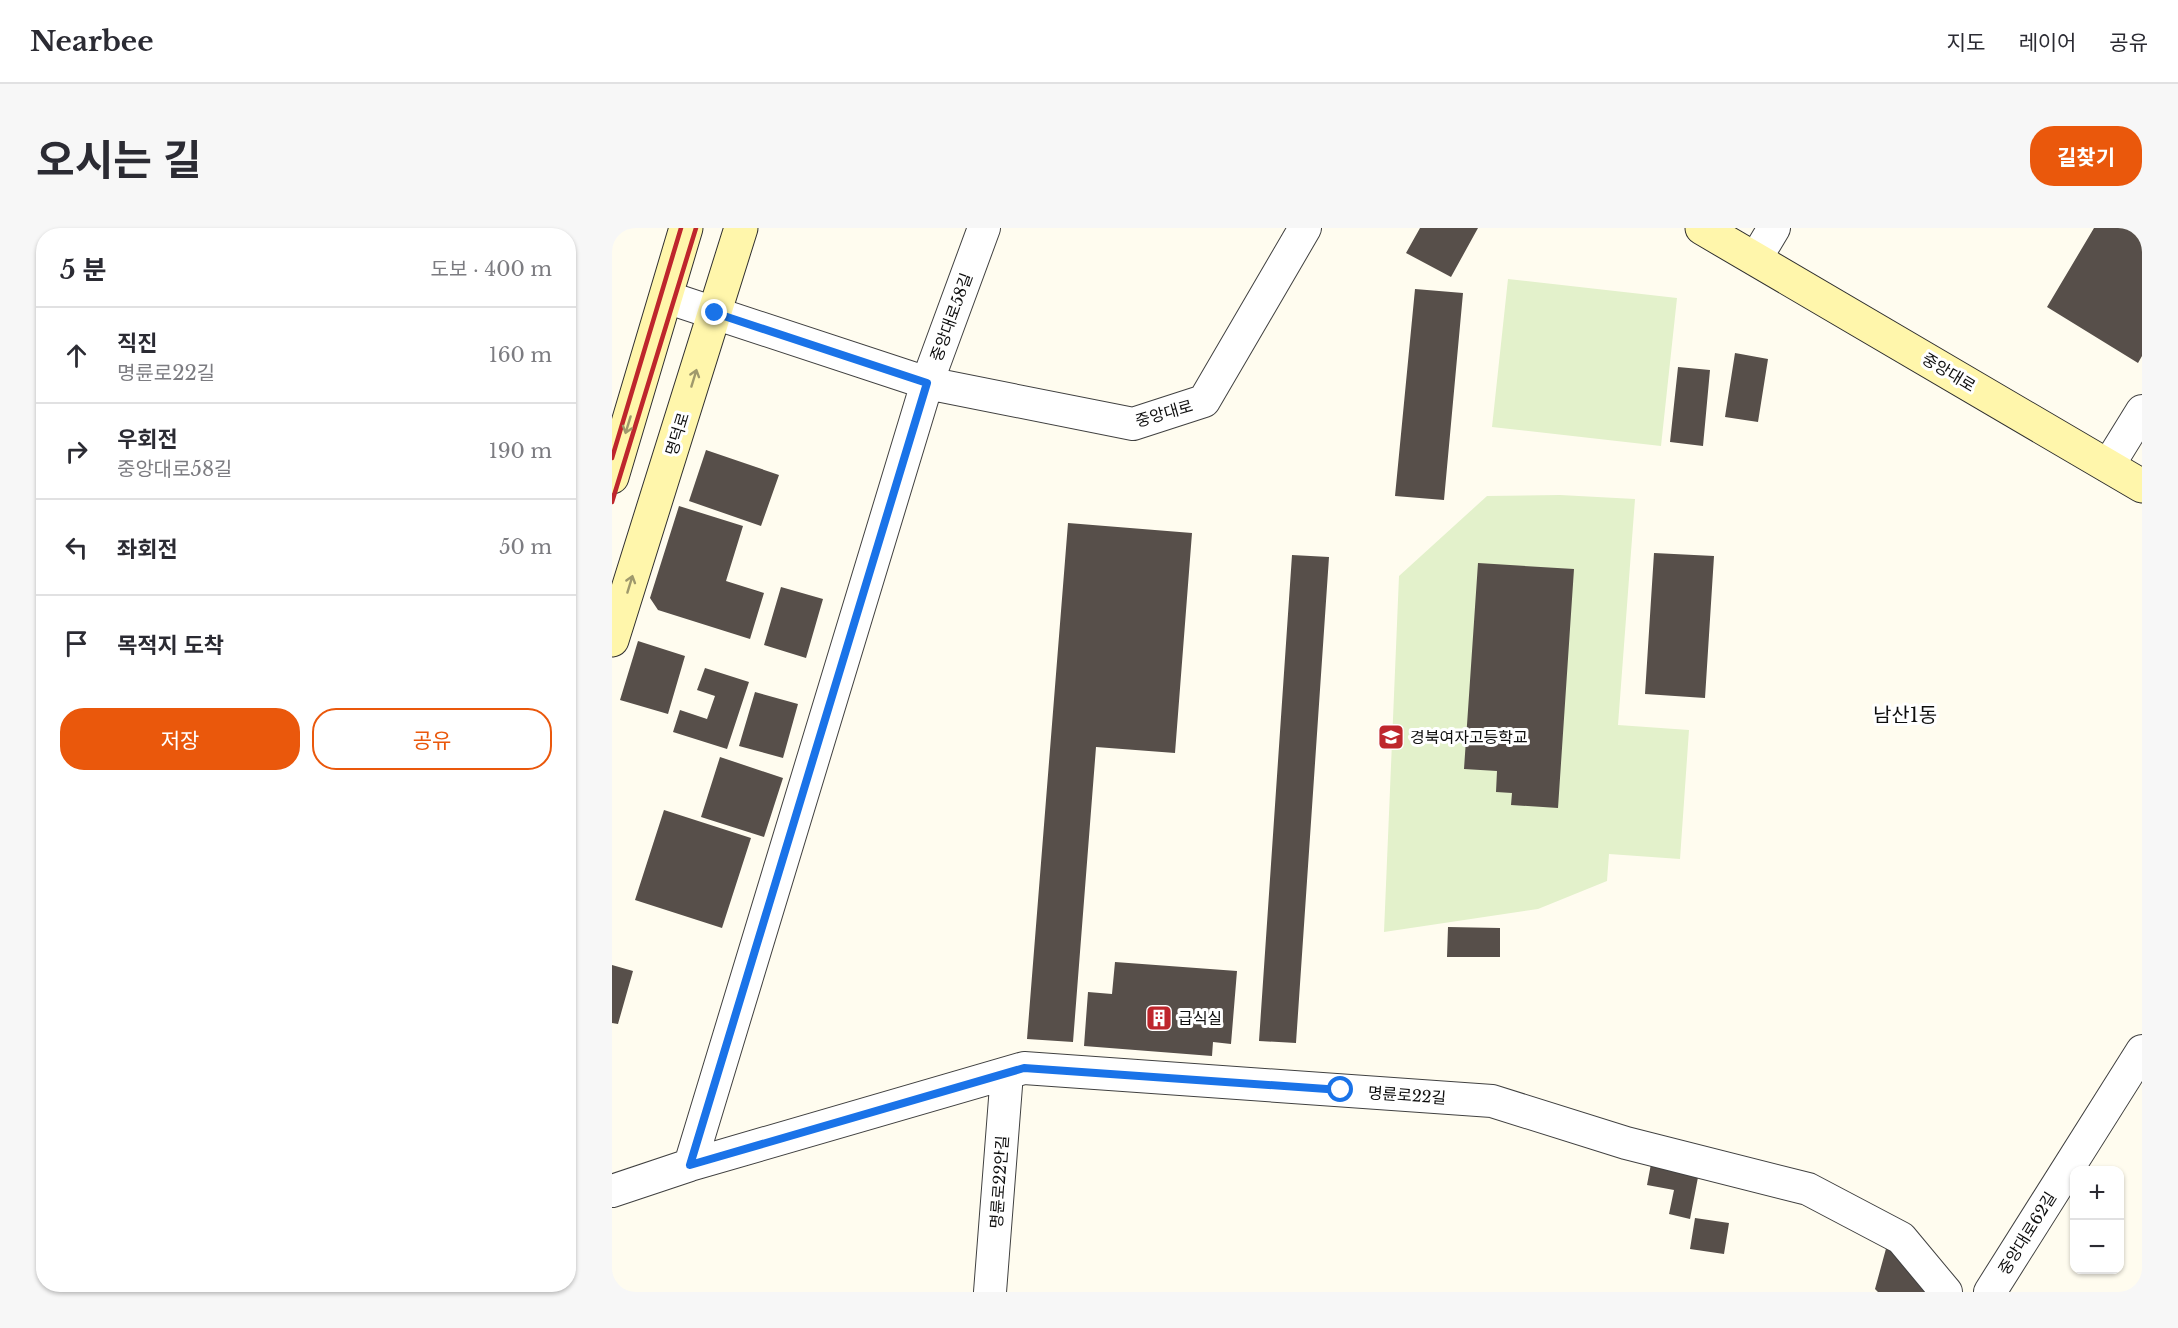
<!DOCTYPE html>
<html lang="ko">
<head>
<meta charset="utf-8">
<style>
	body { margin:0; font-family:"Libre Baskerville","Noto Sans KR",serif; background:#f7f7f7; color:#2b2b33 }
	.controls { position:absolute; right:18px; bottom:18px; display:grid; overflow:hidden; border-radius:12px; box-shadow:0 2px 4px #0004 }
	.controls button { width:54px; height:54px; display:grid; place-items:center; padding:0; border:0; border-bottom:2px solid #e1e1e2; background:#fff; color:#2b2b33; font:30px sans-serif }
	.stop { position:absolute; width:18px; height:18px; margin:-14px; border:4px solid #1a73e8; border-radius:50%; background:#fff }
	.stop.end { background:#1a73e8; border-color:#fff; box-shadow:0 2px 6px #0008 }
	.list { margin:0; padding:0; list-style:none }
	h2 { display:flex; justify-content:space-between; align-items:center; height:78px; margin:0; padding:0 24px; font-size:26px }
	h2 small { font-size:20px; font-weight:400; color:#7c7c81 }
	.list li { display:grid; grid-template-columns:39px 1fr auto; gap:18px; align-items:center; box-sizing:border-box; height:96px; padding:0 24px; border-top:2px solid #e1e1e2 }
	.list b { display:block; font-size:22px; white-space:nowrap }
	.list p { margin:0; font-size:20px; white-space:nowrap; color:#7c7c81 }
	.list em { font-size:20px; font-style:normal; color:#7c7c81 }
	.actions { display:flex; gap:12px; padding:18px 24px }
	.actions a { flex:1; padding:14px 0; border:2px solid #ea580c; border-radius:24px; text-align:center; font-size:21px; color:#ea580c }
	.actions .main { background:#ea580c; color:#fff }
	.icon { flex:none; width:33px; height:33px; fill:none; stroke:currentColor; stroke-width:2; stroke-linecap:round; stroke-linejoin:round }
	.map { position:relative; flex:none; width:1530px; height:1064px; overflow:hidden; border-radius:24px }
	header { display:flex; align-items:center; gap:36px; box-sizing:border-box; height:84px; padding:0 30px; background:#fff; border-bottom:2px solid #e1e1e2 }
	header strong { font-size:28px }
	nav { display:flex; gap:33px; margin-inline-start:auto; font-size:21px }
	.intro { display:flex; align-items:center; justify-content:space-between; box-sizing:border-box; height:144px; padding:0 36px }
	h1 { margin:0; font-size:42px }
	.button { padding:15px 27px; border-radius:24px; background:#ea580c; color:#fff; font-size:21px; font-weight:700 }
	main { display:flex; gap:36px; padding:0 36px }
	aside { flex:1; background:#fff; border-radius:24px; box-shadow:0 2px 4px #0004 }
	.map>svg:first-child { display:block }
	.pitch { fill:#e3f1cb }
	.building { fill:#574f4a }
	.lines { fill:none; stroke-linecap:round; stroke-linejoin:round }
	.minor-casing { stroke:#414141; stroke-width:34 }
	.secondary-casing { stroke:#303030; stroke-width:35 }
	.minor { stroke:#fff; stroke-width:32 }
	.secondary { stroke:#fff6ab; stroke-width:33 }
	.rail { stroke:#be262c; stroke-width:4.5 }
	.oneway { stroke:#9f996c }
	.route { stroke:#1a73e8; stroke-width:8 }
	.labels { text-anchor:middle; stroke-width:6; stroke-linejoin:round; paint-order:stroke }
	.street-label { font-size:16px; fill:#0e0e0e; stroke:#fff }
	.poi-label { font-size:16px; fill:#0e0e0e; stroke:#fff; text-anchor:start }
	.quarter-label { font-size:20px; fill:#0e0e0e; stroke:#fff }
</style>
</head>
<body>
<header>
<strong>Nearbee</strong>
<nav><a>지도</a><a>레이어</a><a>공유</a></nav>
</header>
<div class="intro"><h1>오시는 길</h1><a class="button">길찾기</a></div>
<main>
<aside>
<h2>5 분<small>도보 · 400 m</small></h2>
<ul class="list">
<li><svg class="icon" aria-label="ahead" viewBox="0 0 24 24"><path d="M12 20V5M6 11l6-6 6 6"/></svg><div><b>직진</b><p>명륜로22길</p></div><em>160 m</em></li>
<li><svg class="icon" aria-label="right" viewBox="0 0 24 24"><path d="M7 20v-9h11M14 6l5 5-5 5"/></svg><div><b>우회전</b><p>중앙대로58길</p></div><em>190 m</em></li>
<li><svg class="icon" aria-label="left" viewBox="0 0 24 24"><path d="M17 20v-9H6M10 6l-5 5 5 5"/></svg><div><b>좌회전</b></div><em>50 m</em></li>
<li><svg class="icon" aria-label="arrive" viewBox="0 0 24 24"><path d="M6 21V4h12l-3 4 3 4H6"/></svg><div><b>목적지 도착</b></div></li>
</ul>
<div class="actions"><a class="main">저장</a><a>공유</a></div>
</aside>
<div class="map">
<svg width="1530" height="1064" viewBox="0 0 1530 1064">
	<rect width="100%" height="100%" fill="#fffcef"/>
	<!-- pitch -->
	<path class="pitch" d="M896 51 1065 70 1049 218 880 199Z
		M948 267 1023 271 1006 497 1077 502 1068 631 997 626 995 653 926 681 772 704 787 348 875 268Z"/>
	<!-- building -->
	<path class="building" d="M808 0H866L839 49 794 25Z
		M1482 0H1530V128L1526 135 1435 79Z
		M803 61 851 65 832 272 783 268Z
		M1123 125 1156 131 1146 194 1113 189Z
		M1066 139 1098 142 1091 218 1058 214Z
		M94 222 167 247 149 298 77 273Z
		M67 278 131 298 114 353 152 365 138 411 46 382 38 370Z
		M456 295 580 305 563 525 484 519 461 814 415 811Z
		M1042 325 1102 328 1093 470 1033 466Z
		M680 327 717 329 684 815 647 813Z
		M866 335 962 341 946 580 899 577 900 565 884 564 885 543 852 541Z
		M169 359 211 371 194 430 152 417Z
		M26 413 73 428 56 486 8 472Z
		M93 440 137 454 115 521 61 504 68 482 95 491 103 468 85 462Z
		M143 464 186 476 171 530 127 518Z
		M108 529 171 550 152 609 89 589Z
		M52 582 139 610 110 700 23 672Z
		M836 699 888 700V729H835Z
		M503 734 625 743 619 816 601 814 600 828 472 818 476 764 500 766Z
		M0 737 21 743 6 796 0 795Z
		M1039 936 1087 944 1078 991 1057 986 1062 962 1035 957Z
		M1083 990 1117 995 1112 1026 1078 1021Z
		M1275 1017 1317 1064H1266L1263 1061Z"/>
	<g class="lines">
		<defs>
			<path id="minor" d="M1144 30 1162 0
				M54 69 315 155 521 196 592 173 693 0
				M1496 238 1530 183
				M78 937 315 155 372 0
				M0 963 78 937 412 840 880 873 1014 915 1196 961 1289 1010 1334 1064
				M378 1064 395 845
				M1378 1064 1530 823"/>
			<path id="secondary" d="M1090 0 1530 258
				M0 249 74 0
				M0 412 129 0"/>
		</defs>
		<!-- minor casing -->
		<use href="#minor" class="minor-casing"/>
		<!-- secondary casing -->
		<use href="#secondary" class="secondary-casing"/>
		<!-- minor -->
		<use href="#minor" class="minor"/>
		<!-- secondary -->
		<use href="#secondary" class="secondary"/>
		<!-- rail -->
		<path class="rail" d="M0 230 69 0
			M0 274 84 0"/>
	</g>
	<!-- one-way arrows -->
	<defs><path id="oneway-shaft" d="M-6 0H5M1.5-3L5.5 0L1.5 3" fill="none" stroke-width="1.6" stroke-linecap="round" stroke-linejoin="round" transform="scale(1.5)"/></defs>
	<g class="oneway">
		<use href="#oneway-shaft" transform="translate(82 150) rotate(-73)"/>
		<use href="#oneway-shaft" transform="translate(16 197) rotate(107)"/>
		<use href="#oneway-shaft" transform="translate(18 356) rotate(-73)"/>
	</g>
	<g class="lines">
		<!-- route -->
		<path class="route" d="M103 85 315 155 78 937 412 840 729 862"/>
	</g>
	<!-- icons -->
	<defs>
		<symbol id="school-square" viewBox="-11 -11 22 22"><rect x="-9" y="-9" width="18" height="18" rx="4" fill="#be262c" stroke="#fff"/><path d="M0-5L7-2L0 1L-7-2ZM-4 1L0 2.5L4 1V4Q0 6-4 4Z" fill="#fff"/></symbol>
		<symbol id="building-square" viewBox="-11 -11 22 22"><rect x="-9" y="-9" width="18" height="18" rx="4" fill="#be262c" stroke="#fff"/><path d="M-4-6H4V6H1V3H-1V6H-4ZM-2.5-4.3h1.7v1.8h-1.7ZM.8-4.3h1.7v1.8H.8ZM-2.5-1h1.7V.8h-1.7ZM.8-1h1.7V.8H.8Z" fill="#fff"/></symbol>
	</defs>
	<g fill-rule="evenodd">
		<use href="#school-square" x="764" y="494" width="30" height="30"/>
		<use href="#building-square" x="532" y="775" width="30" height="30"/>
	</g>
	<g class="labels">
		<!-- street labels -->
		<g class="street-label">
			<text transform="translate(339 89) rotate(-70)" y="6">중앙대로58길</text>
			<text transform="translate(1337 144) rotate(31)" y="6">중앙대로</text>
			<text transform="translate(552 185) rotate(-16)" y="6">중앙대로</text>
			<text transform="translate(65 206) rotate(-73)" y="6">명덕로</text>
			<text transform="translate(795 867) rotate(4)" y="6">명륜로22길</text>
			<text transform="translate(387 954) rotate(-86)" y="6">명륜로22안길</text>
			<text transform="translate(1415 1005) rotate(-58)" y="6">중앙대로62길</text>
		</g>
		<!-- poi labels -->
		<g class="poi-label">
			<text x="798" y="515">경북여자고등학교</text>
			<text x="566" y="796">급식실</text>
		</g>
		<!-- quarter labels -->
		<g class="quarter-label">
			<text x="1293" y="494">남산1동</text>
		</g>
	</g>
</svg>
<div class="controls">
<button>+</button>
<button>−</button>
</div>
<div class="stop" style="left:729px;top:862px"></div>
<div class="stop end" style="left:103px;top:85px"></div>
</div>
</main>
</body>
</html>
